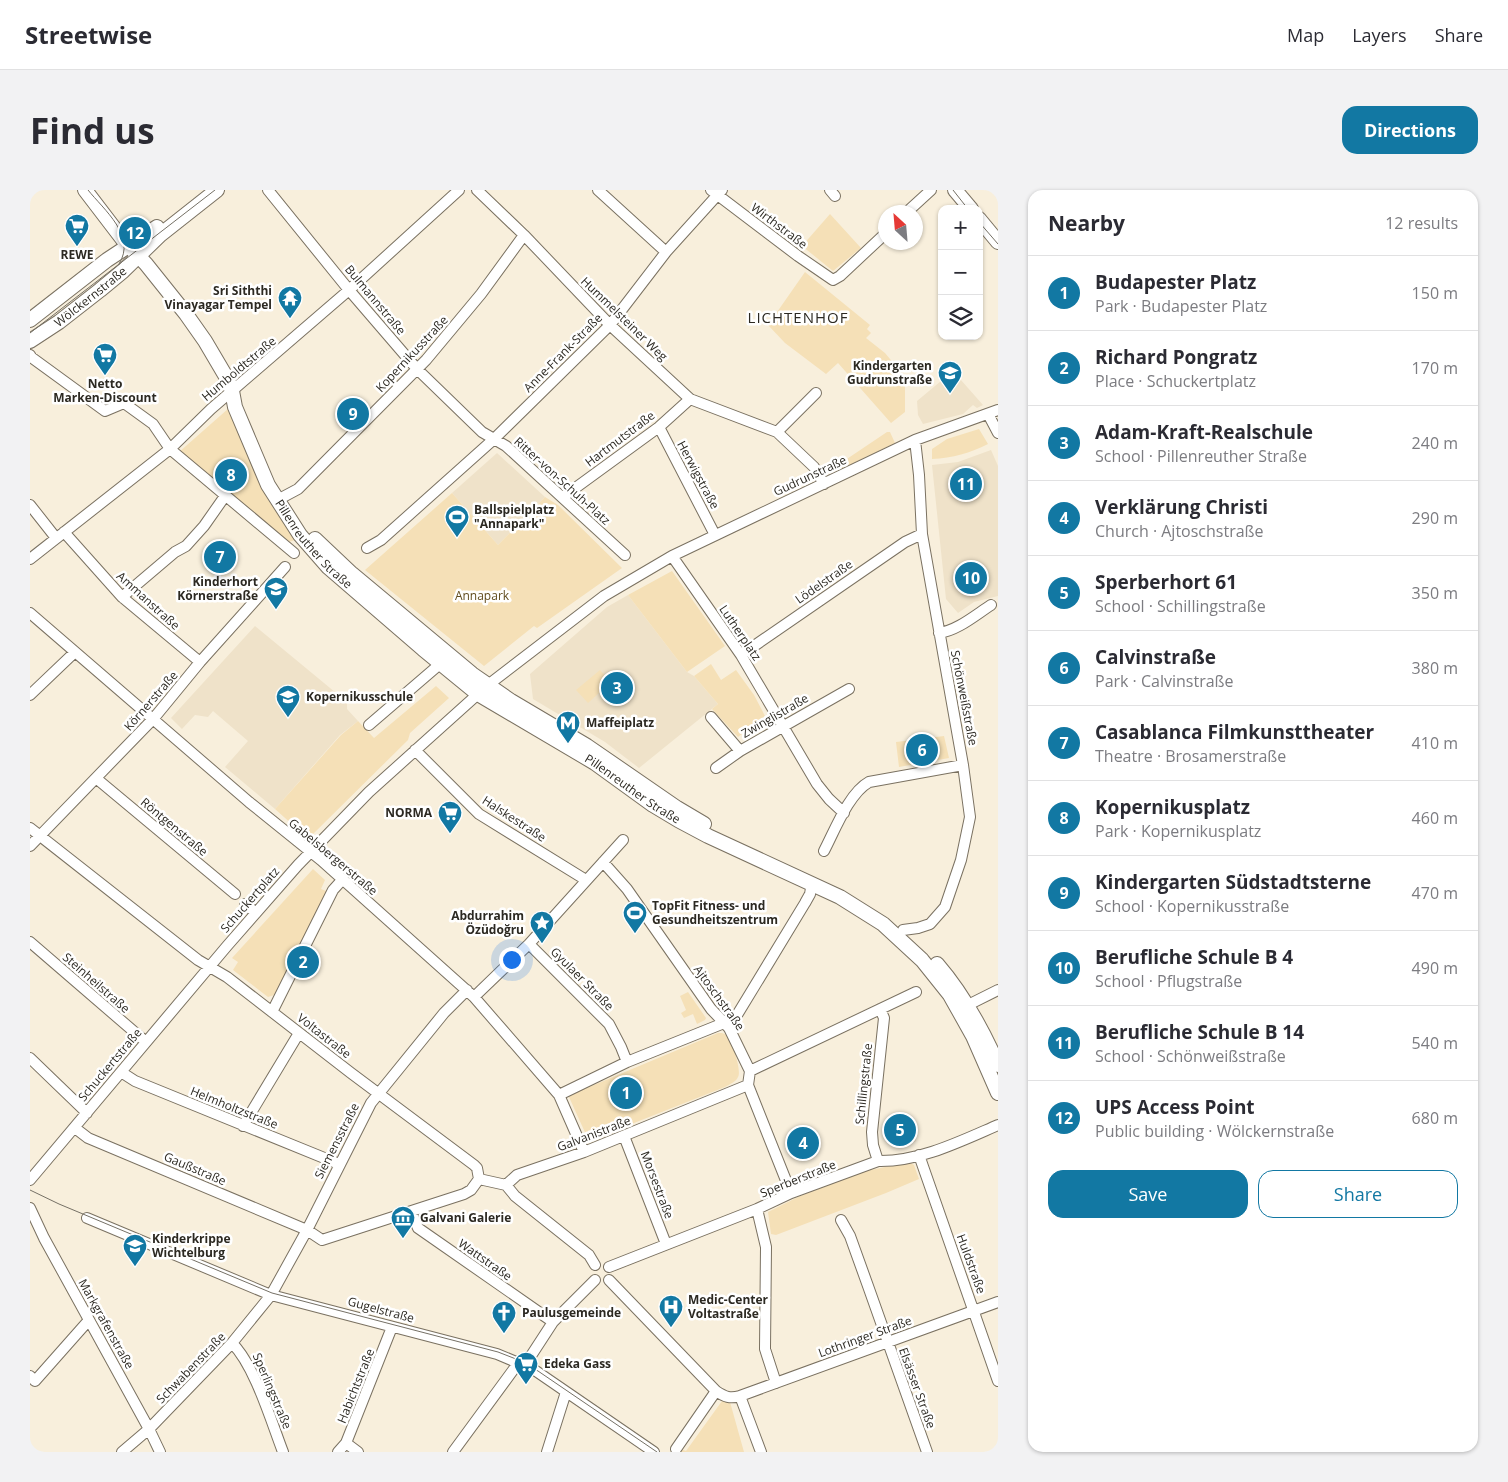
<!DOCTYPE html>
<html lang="en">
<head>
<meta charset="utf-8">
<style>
	body { margin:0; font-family:"Open Sans",sans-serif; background:#f2f2f3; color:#2b2b33 }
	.controls { position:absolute; right:15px; top:15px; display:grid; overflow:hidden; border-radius:10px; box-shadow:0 1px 4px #0004 }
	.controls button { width:45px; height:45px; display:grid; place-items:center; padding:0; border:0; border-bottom:1px solid #e1e1e2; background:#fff; color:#2b2b33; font:25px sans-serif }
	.compass { position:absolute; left:848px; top:15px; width:45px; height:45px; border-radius:50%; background:#fff; box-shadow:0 1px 4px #0004; rotate:334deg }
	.you { position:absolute; left:481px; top:769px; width:18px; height:18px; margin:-12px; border:4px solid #fff; border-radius:50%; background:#1a73e8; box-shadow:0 0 0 8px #1a73e833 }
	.badge { display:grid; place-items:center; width:32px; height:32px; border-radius:50%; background:#1278a3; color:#fff; font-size:16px; font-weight:700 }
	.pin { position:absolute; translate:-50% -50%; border:2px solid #fff; box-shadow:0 1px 5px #0006 }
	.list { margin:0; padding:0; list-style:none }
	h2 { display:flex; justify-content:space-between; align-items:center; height:65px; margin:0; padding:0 20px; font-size:21px }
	h2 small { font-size:16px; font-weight:400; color:#7c7c81 }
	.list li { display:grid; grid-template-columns:32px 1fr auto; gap:15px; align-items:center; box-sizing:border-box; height:75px; padding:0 20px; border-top:1px solid #e1e1e2 }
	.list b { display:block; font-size:19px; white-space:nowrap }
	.list p { margin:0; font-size:16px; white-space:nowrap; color:#7c7c81 }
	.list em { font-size:16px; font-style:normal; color:#7c7c81 }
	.actions { display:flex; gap:10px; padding:15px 20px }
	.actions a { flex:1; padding:11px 0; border:1px solid #1278a3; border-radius:15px; text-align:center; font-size:18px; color:#1278a3 }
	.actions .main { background:#1278a3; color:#fff }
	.icon { flex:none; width:28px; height:28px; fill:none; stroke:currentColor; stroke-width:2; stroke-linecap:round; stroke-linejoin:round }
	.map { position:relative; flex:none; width:968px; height:1262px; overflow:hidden; border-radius:15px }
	header { display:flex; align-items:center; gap:30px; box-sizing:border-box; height:70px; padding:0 25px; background:#fff; border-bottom:1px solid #e1e1e2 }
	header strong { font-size:24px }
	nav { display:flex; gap:28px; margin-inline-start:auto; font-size:18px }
	.intro { display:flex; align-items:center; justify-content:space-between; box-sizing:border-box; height:120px; padding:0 30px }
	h1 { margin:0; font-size:35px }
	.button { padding:12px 22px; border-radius:15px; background:#1278a3; color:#fff; font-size:18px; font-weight:700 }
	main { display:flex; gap:30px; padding:0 30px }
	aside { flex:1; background:#fff; border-radius:15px; box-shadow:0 1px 4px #0004 }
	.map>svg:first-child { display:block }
	.built { fill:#efe2c9 }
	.green { fill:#f5e0b7 }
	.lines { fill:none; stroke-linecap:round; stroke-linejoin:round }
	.minor-casing { stroke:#7a7161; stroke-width:12 }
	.major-casing { stroke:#7a7161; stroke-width:16 }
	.minor { stroke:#fff; stroke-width:10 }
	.major { stroke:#fff; stroke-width:14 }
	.tram { stroke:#757065; stroke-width:1 }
	.labels { text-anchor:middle; stroke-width:5; stroke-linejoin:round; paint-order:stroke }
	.street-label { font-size:12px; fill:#2c2922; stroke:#fff }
	.poi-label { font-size:12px; font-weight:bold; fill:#2c2922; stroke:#fff; text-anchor:start }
	.park-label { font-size:12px; fill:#604b1d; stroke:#fff }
	.quarter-label { font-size:15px; letter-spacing:1px; fill:#2c2922; stroke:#fff }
</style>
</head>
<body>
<header>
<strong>Streetwise</strong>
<nav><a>Map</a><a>Layers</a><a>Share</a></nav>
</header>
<div class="intro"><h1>Find us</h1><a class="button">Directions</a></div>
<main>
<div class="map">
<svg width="968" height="1262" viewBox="0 0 968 1262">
	<rect width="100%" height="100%" fill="#f8efdc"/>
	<!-- built -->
	<path class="built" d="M923 181 953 215 947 218 943 215 933 224 893 234 888 225 887 211Z
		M961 260 968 276V406L944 412 928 423 916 409 902 275 928 272Z
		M467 263 515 307 468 355 422 303Z
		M598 405 657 482 664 486 688 514 609 578 575 552 503 509 500 484 577 417Z
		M225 436 317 512V519L328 531 310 545 245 619 195 577 218 551 183 521 178 527 165 525 152 539 141 528Z
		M869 927 883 936 886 951 875 956 855 944 857 933Z"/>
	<!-- green -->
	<path class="green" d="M800 24 831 58 803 81 772 56Z
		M775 82 840 135 837 139 841 143 836 148 855 163 875 187V222L861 233 808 173 796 184 755 153 738 135Z
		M199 218 237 308 265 350 259 352 148 263Z
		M949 239 958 254C940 263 923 268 902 269V259L917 249Z
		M857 242H860L865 253 805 282 796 283Z
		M422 303 468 355 515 307 528 315 592 378 507 438 504 436 454 476 335 380Z
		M642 381 695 456 657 482 598 405Z
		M681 474 691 490 706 480 724 505 735 526 708 547 682 519 688 514 664 486Z
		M570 480 581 492 558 513 546 500Z
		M406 496 419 508 380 543 378 550 282 645 276 646 274 645 245 619 311 545 328 531 344 548Z
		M914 546 919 568 869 577 866 552Z
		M283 679 295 690 291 699 299 702 247 804 238 807 203 780 208 772 202 768Z
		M658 802 676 828 675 830 667 834 663 824 654 828 651 823 656 820 650 806Z
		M688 843C692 843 693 843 696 845 702 851 712 880 708 887 706 892 700 894 695 897L561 950 558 949 539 907 540 905Z
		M879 972 884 975 889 989 856 1003 746 1045 741 1044 738 1022 770 1006 836 981Z
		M692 1211 700 1212 714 1262H649L651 1259 656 1261Z"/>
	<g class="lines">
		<defs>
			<path id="minor" d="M238 0 319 100 387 179 452 242 464 249 580 135 636 62 692 0
				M447 0 494 45 580 135 660 209 747 242 784 277 794 294
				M568 0 636 62
				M681 0 768 66 803 90 810 86 856 43
				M800 0 805 6
				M877 22 901 0
				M0 165 1 167 75 221 94 213 123 234 140 259 264 363
				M958 224 968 243
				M629 237 685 345
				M747 242 786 203
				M253 307 268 299 396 170 451 104 494 45
				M533 307 629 237 660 209
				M0 315 26 348
				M34 342 92 407 170 472
				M337 358 351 350 464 249 476 256 595 365
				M642 366 711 465 787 594 799 609 814 623
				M0 369 140 259 181 219 319 100 429 0
				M92 407 145 362 156 356 174 336 195 306
				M0 423 219 612 291 670 444 807 529 905 554 962
				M909 443C928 440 944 426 961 415
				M711 465 875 352 892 344
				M0 505 45 462
				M681 527 710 561
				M339 535 410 474
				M385 560 449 624 556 690
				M686 578 710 561 819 499
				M67 589 205 704
				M0 638 168 770 197 787 321 883 444 975 447 978 449 989 476 995 485 1006 559 1065 565 1075
				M0 656 124 528 170 472 255 377
				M794 661C805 640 819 603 839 592L933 575
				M573 672 597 699 681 819 699 838 720 881 718 895 761 1003
				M215 714 226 723
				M873 740 888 738 900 734 915 717 931 670 940 627 933 575 892 344 889 285 885 250
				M0 752 116 852
				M499 754 579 834 591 857 597 872
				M444 807 499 754 593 650
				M938 815 968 800
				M242 822 303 700 312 690
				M0 868 57 923
				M720 881 886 802
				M91 882 105 891 309 974
				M529 905 597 872 694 833 707 825 775 713 780 704 782 693
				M213 936 269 843
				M45 938 58 948 277 1040 292 1050 434 1004 441 1000 449 989
				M594 946 636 1054
				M889 965 968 1191
				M848 971 843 955 842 942 854 828 850 819
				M0 990 197 756 268 675 339 602 458 495 574 406 642 366 885 250 968 220
				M476 995 487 985 554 962 718 895
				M0 1018 14 1048 119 1239 130 1262
				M727 1019 736 1057 735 1159 746 1193
				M381 1022 388 1038 523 1132
				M57 1028 241 1105 467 1164 503 1179 624 1262
				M811 1030 820 1046 838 1096 897 1262
				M579 1077 727 1019 761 1003 848 971C889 972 931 951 968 935
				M579 1090 686 1201C695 1207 700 1209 710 1206L731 1262
				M202 1153C225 1176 241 1231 253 1262
				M495 1175 523 1132 565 1090
				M0 1186 5 1191 59 1130
				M710 1206 968 1112
				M316 1253 328 1262
				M646 1259 686 1201
				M92 1262 119 1239 202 1153 241 1105 277 1040 341 913 414 823 437 800
				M308 1262 316 1253 362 1137
				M423 1262 489 1172
				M517 1262 536 1202"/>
			<g id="major">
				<path id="s1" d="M55 0 94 51 116 74 156 124 175 151 198 190 202 201 205 217 238 295 270 345 298 377 393 459 448 504 565 573 623 615 648 630 678 646 810 707 853 734 892 770 920 805 943 846 968 903"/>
				<path d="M925 0 941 19"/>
				<path d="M949 29 968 52"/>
				<path d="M0 130 77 70 127 37"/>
				<path id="s2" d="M0 151 29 132 70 100 93 81 130 45 187 0"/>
				<path d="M285 349 322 384 442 484 481 511 557 556 647 618 674 634"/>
				<path d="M907 774C933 804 952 839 968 875"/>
			</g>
		</defs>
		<!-- minor casing -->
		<use href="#minor" class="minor-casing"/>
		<!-- major casing -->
		<use href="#major" class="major-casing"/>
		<!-- minor -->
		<use href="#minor" class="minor"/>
		<!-- major -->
		<use href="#major" class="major"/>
		<!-- tram -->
		<path class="tram" d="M58 0C74 20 107 46 89 74
			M923 0 938 19
			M949 32 968 54
			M0 143 185 0
			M0 1000 29 1014 242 1103 468 1162 486 1169 508 1181 627 1262"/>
	</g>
	<!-- icons -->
	<defs>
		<symbol id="supermarket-pin" viewBox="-11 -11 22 30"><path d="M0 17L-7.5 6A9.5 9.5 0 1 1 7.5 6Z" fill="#1278a3" stroke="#fff"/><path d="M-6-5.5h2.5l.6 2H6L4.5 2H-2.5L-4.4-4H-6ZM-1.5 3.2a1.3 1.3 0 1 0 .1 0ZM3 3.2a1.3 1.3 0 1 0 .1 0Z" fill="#fff"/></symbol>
		<symbol id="temple-pin" viewBox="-11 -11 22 30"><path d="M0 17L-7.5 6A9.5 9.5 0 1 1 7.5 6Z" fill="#1278a3" stroke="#fff"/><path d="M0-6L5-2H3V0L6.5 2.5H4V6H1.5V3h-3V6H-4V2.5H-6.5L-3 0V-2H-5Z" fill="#fff"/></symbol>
		<symbol id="school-pin" viewBox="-11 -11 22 30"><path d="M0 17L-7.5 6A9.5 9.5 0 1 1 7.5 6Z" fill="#1278a3" stroke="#fff"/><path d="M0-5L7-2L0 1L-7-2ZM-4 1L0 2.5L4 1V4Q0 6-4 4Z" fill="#fff"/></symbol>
		<symbol id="stadium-pin" viewBox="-11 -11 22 30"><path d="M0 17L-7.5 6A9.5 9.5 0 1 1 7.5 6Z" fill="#1278a3" stroke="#fff"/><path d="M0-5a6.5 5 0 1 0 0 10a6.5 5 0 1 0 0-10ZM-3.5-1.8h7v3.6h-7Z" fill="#fff"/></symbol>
		<symbol id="metro-pin" viewBox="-11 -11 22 30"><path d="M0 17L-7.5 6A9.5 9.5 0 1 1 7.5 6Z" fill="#1278a3" stroke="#fff"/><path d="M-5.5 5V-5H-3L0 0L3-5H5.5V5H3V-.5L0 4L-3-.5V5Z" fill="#fff"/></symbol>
		<symbol id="sight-pin" viewBox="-11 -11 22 30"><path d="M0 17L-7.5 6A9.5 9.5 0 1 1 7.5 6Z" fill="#1278a3" stroke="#fff"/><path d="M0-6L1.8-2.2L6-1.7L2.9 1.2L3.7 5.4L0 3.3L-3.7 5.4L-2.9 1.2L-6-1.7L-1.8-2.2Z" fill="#fff"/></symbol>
		<symbol id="museum-pin" viewBox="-11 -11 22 30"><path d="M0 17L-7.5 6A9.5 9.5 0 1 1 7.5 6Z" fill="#1278a3" stroke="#fff"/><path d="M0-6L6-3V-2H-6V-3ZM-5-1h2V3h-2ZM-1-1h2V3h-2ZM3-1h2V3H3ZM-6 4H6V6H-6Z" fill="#fff"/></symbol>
		<symbol id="hospital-pin" viewBox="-11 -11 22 30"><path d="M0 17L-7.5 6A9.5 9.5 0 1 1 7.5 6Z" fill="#1278a3" stroke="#fff"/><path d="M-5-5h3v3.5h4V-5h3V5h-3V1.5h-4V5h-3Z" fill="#fff"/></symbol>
		<symbol id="church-pin" viewBox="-11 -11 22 30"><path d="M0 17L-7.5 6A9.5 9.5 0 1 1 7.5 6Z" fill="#1278a3" stroke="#fff"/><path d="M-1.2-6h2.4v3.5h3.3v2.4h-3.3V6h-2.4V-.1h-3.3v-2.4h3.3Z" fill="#fff"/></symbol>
	</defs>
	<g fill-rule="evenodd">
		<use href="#supermarket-pin" x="33" y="22" width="28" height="38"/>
		<use href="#temple-pin" x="246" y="94" width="28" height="38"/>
		<use href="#supermarket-pin" x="61" y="151" width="28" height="38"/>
		<use href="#school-pin" x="906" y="169" width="28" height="38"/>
		<use href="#stadium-pin" x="413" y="313" width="28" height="38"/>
		<use href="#school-pin" x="232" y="385" width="28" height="38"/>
		<use href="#school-pin" x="244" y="493" width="28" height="38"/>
		<use href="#metro-pin" x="524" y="519" width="28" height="38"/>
		<use href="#supermarket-pin" x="406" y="609" width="28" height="38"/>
		<use href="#stadium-pin" x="591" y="709" width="28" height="38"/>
		<use href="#sight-pin" x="498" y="719" width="28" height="38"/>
		<use href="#museum-pin" x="359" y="1014" width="28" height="38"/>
		<use href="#school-pin" x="91" y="1042" width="28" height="38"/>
		<use href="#hospital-pin" x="627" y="1103" width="28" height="38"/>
		<use href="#church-pin" x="460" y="1109" width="28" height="38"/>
		<use href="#supermarket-pin" x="482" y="1160" width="28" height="38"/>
	</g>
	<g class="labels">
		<!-- street labels -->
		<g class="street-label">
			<text transform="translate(749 36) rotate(37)" y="4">Wirthstraße</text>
			<text dy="4" stroke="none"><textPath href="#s2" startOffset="75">Wölckernstraße</textPath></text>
			<text transform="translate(345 110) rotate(50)" y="4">Bulmannstraße</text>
			<text transform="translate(594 129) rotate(44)" y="4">Hummelsteiner Weg</text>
			<text transform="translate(533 163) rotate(-45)" y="4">Anne-Frank-Straße</text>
			<text transform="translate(382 164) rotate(-47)" y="4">Kopernikusstraße</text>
			<text transform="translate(209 179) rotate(-40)" y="4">Humboldtstraße</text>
			<text transform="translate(590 249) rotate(-37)" y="4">Hartmutstraße</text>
			<text transform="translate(668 285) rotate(62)" y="4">Herwigstraße</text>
			<text transform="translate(780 286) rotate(-25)" y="4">Gudrunstraße</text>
			<text transform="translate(532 291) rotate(42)" y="4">Ritter-von-Schuh-Platz</text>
			<text dy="4" stroke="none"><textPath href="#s1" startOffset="426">Pillenreuther Straße</textPath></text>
			<text transform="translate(794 392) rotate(-35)" y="4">Lödelstraße</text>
			<text transform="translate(118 411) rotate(42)" y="4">Ammanstraße</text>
			<text transform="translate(710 443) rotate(56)" y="4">Lutherplatz</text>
			<text transform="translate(934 508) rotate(79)" y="4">Schönweißstraße</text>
			<text transform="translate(121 511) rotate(-49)" y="4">Körnerstraße</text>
			<text transform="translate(745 526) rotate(-30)" y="4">Zwinglistraße</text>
			<text dy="4" stroke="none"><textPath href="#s1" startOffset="831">Pillenreuther Straße</textPath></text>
			<text transform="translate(484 629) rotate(33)" y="4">Halskestraße</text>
			<text transform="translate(144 637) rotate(40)" y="4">Röntgenstraße</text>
			<text transform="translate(303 667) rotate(40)" y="4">Gabelsbergerstraße</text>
			<text transform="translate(220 710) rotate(-49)" y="4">Schuckertplatz</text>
			<text transform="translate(552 789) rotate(45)" y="4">Gyulaer Straße</text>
			<text transform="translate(66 793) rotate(41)" y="4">Steinheilstraße</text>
			<text transform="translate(689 808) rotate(54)" y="4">Ajtoschstraße</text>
			<text transform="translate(294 846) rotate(38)" y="4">Voltastraße</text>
			<text transform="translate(80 875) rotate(-50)" y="4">Schuckertstraße</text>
			<text transform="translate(834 894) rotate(-84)" y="4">Schillingstraße</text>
			<text transform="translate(204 918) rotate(22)" y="4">Helmholtzstraße</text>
			<text transform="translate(564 944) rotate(-21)" y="4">Galvanistraße</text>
			<text transform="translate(307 951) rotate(-63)" y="4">Siemensstraße</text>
			<text transform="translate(165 979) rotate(23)" y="4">Gaußstraße</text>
			<text transform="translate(768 989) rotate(-22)" y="4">Sperberstraße</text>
			<text transform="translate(627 995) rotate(69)" y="4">Morsestraße</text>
			<text transform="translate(455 1070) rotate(35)" y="4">Wattstraße</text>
			<text transform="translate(941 1074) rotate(70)" y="4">Huldstraße</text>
			<text transform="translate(351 1120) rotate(15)" y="4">Gugelstraße</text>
			<text transform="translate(76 1134) rotate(61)" y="4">Markgrafenstraße</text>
			<text transform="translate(835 1147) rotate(-20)" y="4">Lothringer Straße</text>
			<text transform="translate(161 1178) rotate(-46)" y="4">Schwabenstraße</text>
			<text transform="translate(326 1196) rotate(-68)" y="4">Habichtstraße</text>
			<text transform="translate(887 1198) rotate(70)" y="4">Elsässer Straße</text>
			<text transform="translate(242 1201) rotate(67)" y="4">Sperlingstraße</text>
		</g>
		<!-- poi labels -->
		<g class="poi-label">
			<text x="47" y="69" text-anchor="middle">REWE</text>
			<text x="242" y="105" text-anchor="end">Sri Siththi<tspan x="242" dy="14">Vinayagar Tempel</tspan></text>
			<text x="902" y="180" text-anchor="end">Kindergarten<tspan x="902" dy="14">Gudrunstraße</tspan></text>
			<text x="75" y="198" text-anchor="middle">Netto<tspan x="75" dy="14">Marken-Discount</tspan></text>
			<text x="444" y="324">Ballspielplatz<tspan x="444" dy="14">"Annapark"</tspan></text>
			<text x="228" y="396" text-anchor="end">Kinderhort<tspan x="228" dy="14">Körnerstraße</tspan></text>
			<text x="276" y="511">Kopernikusschule</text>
			<text x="556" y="537">Maffeiplatz</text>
			<text x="402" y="627" text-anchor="end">NORMA</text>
			<text x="622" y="720">TopFit Fitness- und<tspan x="622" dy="14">Gesundheitszentrum</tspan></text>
			<text x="494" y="730" text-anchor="end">Abdurrahim<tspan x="494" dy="14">Özüdoğru</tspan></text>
			<text x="390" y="1032">Galvani Galerie</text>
			<text x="122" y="1053">Kinderkrippe<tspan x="122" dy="14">Wichtelburg</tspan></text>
			<text x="658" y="1114">Medic-Center<tspan x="658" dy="14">Voltastraße</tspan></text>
			<text x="492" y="1127">Paulusgemeinde</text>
			<text x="514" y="1178">Edeka Gass</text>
		</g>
		<!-- park labels -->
		<g class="park-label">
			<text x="452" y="410">Annapark</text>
		</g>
		<!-- quarter labels -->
		<g class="quarter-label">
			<text x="768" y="133">LICHTENHOF</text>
		</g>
	</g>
</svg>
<div class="controls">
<button>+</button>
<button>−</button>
<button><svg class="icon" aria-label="layers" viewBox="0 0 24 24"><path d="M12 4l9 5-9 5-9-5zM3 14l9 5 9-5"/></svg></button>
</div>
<svg class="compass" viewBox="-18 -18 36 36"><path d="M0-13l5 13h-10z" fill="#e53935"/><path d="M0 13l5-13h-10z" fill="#7c7c81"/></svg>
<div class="you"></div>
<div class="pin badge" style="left:596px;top:903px">1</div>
<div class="pin badge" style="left:273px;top:772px">2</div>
<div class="pin badge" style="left:587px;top:498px">3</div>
<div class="pin badge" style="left:773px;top:953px">4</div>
<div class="pin badge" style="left:870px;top:940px">5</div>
<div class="pin badge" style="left:892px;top:560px">6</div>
<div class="pin badge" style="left:190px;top:367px">7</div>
<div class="pin badge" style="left:201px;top:285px">8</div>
<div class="pin badge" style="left:323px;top:224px">9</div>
<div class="pin badge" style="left:941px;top:388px">10</div>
<div class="pin badge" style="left:936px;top:294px">11</div>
<div class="pin badge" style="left:105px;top:43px">12</div>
</div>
<aside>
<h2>Nearby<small>12 results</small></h2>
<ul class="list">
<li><span class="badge">1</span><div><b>Budapester Platz</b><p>Park · Budapester Platz</p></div><em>150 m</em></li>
<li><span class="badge">2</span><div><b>Richard Pongratz</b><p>Place · Schuckertplatz</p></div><em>170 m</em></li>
<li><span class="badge">3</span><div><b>Adam-Kraft-Realschule</b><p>School · Pillenreuther Straße</p></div><em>240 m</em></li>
<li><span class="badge">4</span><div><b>Verklärung Christi</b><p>Church · Ajtoschstraße</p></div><em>290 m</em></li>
<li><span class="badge">5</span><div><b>Sperberhort 61</b><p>School · Schillingstraße</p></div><em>350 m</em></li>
<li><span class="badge">6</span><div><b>Calvinstraße</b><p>Park · Calvinstraße</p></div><em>380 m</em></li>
<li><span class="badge">7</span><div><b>Casablanca Filmkunsttheater</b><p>Theatre · Brosamerstraße</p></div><em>410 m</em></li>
<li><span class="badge">8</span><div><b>Kopernikusplatz</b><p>Park · Kopernikusplatz</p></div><em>460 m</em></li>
<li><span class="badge">9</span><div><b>Kindergarten Südstadtsterne</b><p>School · Kopernikusstraße</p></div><em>470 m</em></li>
<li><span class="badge">10</span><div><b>Berufliche Schule B 4</b><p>School · Pflugstraße</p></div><em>490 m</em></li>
<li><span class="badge">11</span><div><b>Berufliche Schule B 14</b><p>School · Schönweißstraße</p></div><em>540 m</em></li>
<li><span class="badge">12</span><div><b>UPS Access Point</b><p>Public building · Wölckernstraße</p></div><em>680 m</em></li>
</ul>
<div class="actions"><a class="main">Save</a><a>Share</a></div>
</aside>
</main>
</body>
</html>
